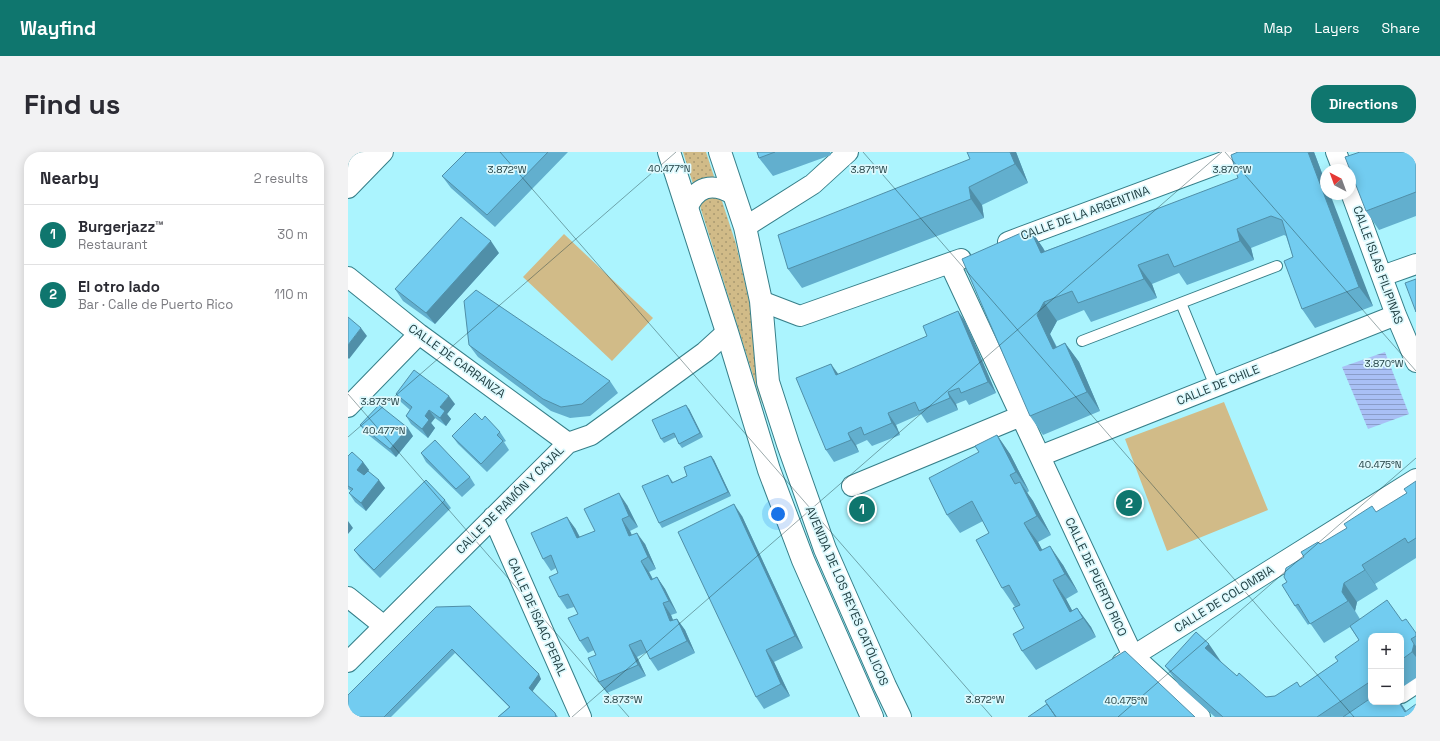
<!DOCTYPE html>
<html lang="en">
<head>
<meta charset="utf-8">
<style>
	body { margin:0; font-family:"Space Grotesk",sans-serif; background:#f2f2f3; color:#2b2b33 }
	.controls { position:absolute; right:12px; bottom:12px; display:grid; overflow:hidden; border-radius:8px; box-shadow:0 2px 10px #0003 }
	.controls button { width:36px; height:36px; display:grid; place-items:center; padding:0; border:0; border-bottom:1px solid #e1e1e2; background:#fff; color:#2b2b33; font:20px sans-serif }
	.compass { position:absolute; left:972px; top:12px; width:36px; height:36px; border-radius:50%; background:#fff; box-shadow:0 2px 10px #0003; rotate:319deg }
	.you { position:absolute; left:430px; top:362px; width:14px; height:14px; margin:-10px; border:3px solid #fff; border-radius:50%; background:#1a73e8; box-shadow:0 0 0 6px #1a73e833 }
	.badge { display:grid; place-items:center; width:26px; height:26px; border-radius:50%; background:#0f766e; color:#fff; font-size:13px; font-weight:700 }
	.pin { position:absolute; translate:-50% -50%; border:2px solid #fff; box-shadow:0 1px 4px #0006 }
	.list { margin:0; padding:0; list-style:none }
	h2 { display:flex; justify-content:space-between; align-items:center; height:52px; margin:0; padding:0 16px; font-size:17px }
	h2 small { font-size:13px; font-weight:400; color:#7c7c81 }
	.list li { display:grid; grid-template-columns:26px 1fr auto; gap:12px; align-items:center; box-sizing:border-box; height:60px; padding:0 16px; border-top:1px solid #e1e1e2 }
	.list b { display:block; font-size:15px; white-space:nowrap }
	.list p { margin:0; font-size:13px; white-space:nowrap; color:#7c7c81 }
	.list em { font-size:13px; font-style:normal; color:#7c7c81 }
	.map { position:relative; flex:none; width:1068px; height:565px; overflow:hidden; border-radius:16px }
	header { display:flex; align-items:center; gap:24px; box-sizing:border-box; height:56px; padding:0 20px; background:#0f766e; color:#fff }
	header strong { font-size:19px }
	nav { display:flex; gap:22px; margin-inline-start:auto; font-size:14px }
	.intro { display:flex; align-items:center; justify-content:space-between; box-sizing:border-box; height:96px; padding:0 24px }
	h1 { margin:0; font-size:28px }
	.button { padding:10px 18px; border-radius:16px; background:#0f766e; color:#fff; font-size:14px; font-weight:700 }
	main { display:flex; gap:24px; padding:0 24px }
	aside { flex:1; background:#fff; border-radius:16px; box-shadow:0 2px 10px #0003 }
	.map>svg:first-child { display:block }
	.grass { fill:url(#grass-dots) }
	.green { fill:#d1bb88 }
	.water { fill:url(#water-rules) }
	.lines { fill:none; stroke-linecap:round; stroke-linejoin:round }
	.lane-casing { stroke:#367f89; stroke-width:12 }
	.street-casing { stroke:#367f89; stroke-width:22 }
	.secondary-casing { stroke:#367f89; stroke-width:24 }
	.lane { stroke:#fff; stroke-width:10 }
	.street { stroke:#fff; stroke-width:20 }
	.secondary { stroke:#fff; stroke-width:22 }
	.wall { fill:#62afce }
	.shaded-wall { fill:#508fa8 }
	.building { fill:#72ccf0; stroke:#508fa8 }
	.ticks { fill:none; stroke:#224044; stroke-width:1; stroke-opacity:0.45 }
	.labels { text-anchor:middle; stroke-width:3.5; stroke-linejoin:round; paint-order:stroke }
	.street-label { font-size:12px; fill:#224044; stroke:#ddf9fd }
	.ticks-label { font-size:10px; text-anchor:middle; fill:#224044; stroke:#ddf9fd; stroke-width:3.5; stroke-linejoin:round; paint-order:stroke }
</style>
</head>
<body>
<header>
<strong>Wayfind</strong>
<nav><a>Map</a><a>Layers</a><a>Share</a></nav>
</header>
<div class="intro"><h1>Find us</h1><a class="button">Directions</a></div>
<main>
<aside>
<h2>Nearby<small>2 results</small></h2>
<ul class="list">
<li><span class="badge">1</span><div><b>Burgerjazz™</b><p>Restaurant</p></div><em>30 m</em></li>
<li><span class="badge">2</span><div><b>El otro lado</b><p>Bar · Calle de Puerto Rico</p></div><em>110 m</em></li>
</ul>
</aside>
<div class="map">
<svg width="1068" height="565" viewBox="0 0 1068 565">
	<defs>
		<pattern id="grass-dots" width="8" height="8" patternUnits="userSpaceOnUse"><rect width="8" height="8" fill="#d1bb88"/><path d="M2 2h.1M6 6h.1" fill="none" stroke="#a99971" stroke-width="1.8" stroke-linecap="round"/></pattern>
		<pattern id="water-rules" width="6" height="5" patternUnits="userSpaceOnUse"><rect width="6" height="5" fill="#a9c0f5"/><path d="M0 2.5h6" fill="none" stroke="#899dc8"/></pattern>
	</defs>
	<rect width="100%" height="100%" fill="#abf4fe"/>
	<!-- grass -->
	<path class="grass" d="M335 0H358L388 92 402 153 414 252Z"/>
	<!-- green -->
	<path class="green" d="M216 82 305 166 264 209 175 125Z
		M876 250 920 358 819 399 777 287Z"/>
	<!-- water -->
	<path class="water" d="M1037 200 1061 262 1020 277 994 215Z"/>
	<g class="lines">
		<defs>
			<path id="lane" d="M833 151 867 234
				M734 189 929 114"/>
			<path id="street" d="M988 0 995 18
				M0 13 12 0
				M0 36 35 0
				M1002 38 1048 163 1068 210
				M339 57C348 34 364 30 385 42
				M397 75 465 32 500 0
				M660 90 902 0
				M602 112 785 504 852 565
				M1034 124 1068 112
				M0 125 71 182 220 291
				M413 149 452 164 613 107
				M0 255 71 182
				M692 304 1048 163
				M504 334 673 264
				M145 365 233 565
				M0 445 36 474
				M0 510 220 291 243 283 357 200 379 180
				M774 511 1068 327
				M1053 541 1068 531"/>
			<path id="secondary" d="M321 0 379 180 421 318 455 408 524 565
				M372 0 397 75 413 149 420 230 440 292 477 397 537 534 552 565"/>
		</defs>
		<!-- lane casing -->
		<use href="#lane" class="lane-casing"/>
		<!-- street casing -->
		<use href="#street" class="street-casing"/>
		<!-- secondary casing -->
		<use href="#secondary" class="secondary-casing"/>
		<!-- lane -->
		<use href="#lane" class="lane"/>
		<!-- street -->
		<use href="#street" class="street"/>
		<!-- secondary -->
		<use href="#secondary" class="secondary"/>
	</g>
	<!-- wall -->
	<path class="wall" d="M118 0H220L147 75 103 36 94 24Z
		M409 0H482L483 3 425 24 411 6Z
		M668 0 680 31 634 53 636 66 454 136 440 117Z
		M966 0 978 32V42L1025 154 967 176 954 157 945 105 938 84 936 83 903 96 906 108 839 133 831 121 804 132 809 146 743 170 736 158 709 169 702 182 709 195 717 191 731 210 752 259 695 283 682 264V77L695 96 697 99Z
		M1068 0V64L1031 78 1018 59Z
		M151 101 87 172 55 149 47 137Z
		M610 159 618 171 648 241 621 253 618 248 608 252 610 258 579 271 573 262 548 273 552 283 524 294 519 288 508 293 511 300 486 310 478 298 579 184Z
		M121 193 262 229 270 241 242 264 222 266 203 259 130 205Z
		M48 242 107 252 99 262 103 267 98 274 87 266 83 271 87 276 80 286 63 272 58 264 62 258 53 250Z
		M341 257 355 285 334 296 331 292 328 285 316 291 313 287Z
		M134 268 152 280 158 289 156 290 161 298 139 320 110 292 104 284Z
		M12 273 65 284 48 305 18 281Z
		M649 283 662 302 681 339 679 341 685 349 703 383 690 390 694 398 715 413 730 440 718 447 724 459 729 456 743 475 748 485 688 518 674 499 676 476 667 455 654 436 641 381 635 369 612 381 599 363 631 300Z
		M73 301 122 325 127 333 114 345 78 310Z
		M0 304 15 310 21 318 20 319 37 336 18 359 7 350 1 341 3 339 0 337Z
		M363 304 366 308 383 344 314 376 311 371 320 323 325 330 339 324Z
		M1068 329V406L1027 432 1030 437 1009 450 1007 459 1012 467 1054 469 1068 481V526L1053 536V484H1023V550H1052L1058 559 1068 565H867L831 533 817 514 874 511 889 524 918 545 927 544 952 535 990 509 1011 488 1002 475 976 491 962 471 960 473 947 454 939 430 956 405 972 392 1029 360 1059 341Z
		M97 348 103 356 32 426 12 406 6 398Z
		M279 353 290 375 282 379 284 383 297 392 308 417 301 420 305 427 309 425 317 437 329 461 323 463 325 468 329 467 337 478 347 501 310 519 302 507 299 500 289 505 298 524 259 541 251 530 248 503 246 498 240 501 232 489 230 462 226 455 219 457 211 445 210 421 208 416 203 419 195 407 227 376 232 385 247 379Z
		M394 364 455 496 426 510 442 544 416 557 408 545Z
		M88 455 193 527 184 540 207 561 210 565H150L161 555 107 501 43 565H0Z"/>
	<!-- shaded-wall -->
	<path class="shaded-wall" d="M662 0H668L680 31 667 12Z
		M960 0H966L978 32V42H982L1025 154 1011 135Z
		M621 35 634 53 636 66 623 47Z
		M682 77 695 96 707 120 693 101Z
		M889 77 903 96 906 108 892 89Z
		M143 89 151 101 87 172 78 161Z
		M790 113 804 132 809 146 796 127Z
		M696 150 709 169 702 182 718 216 705 197 689 163Z
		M610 159 618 171 648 241 640 230Z
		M13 176 19 184 1 207 0 206V193Z
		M717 191 731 210 752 259 739 240Z
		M483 212 491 223H488Z
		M600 240 608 252 610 258 602 246Z
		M101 244 107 252 99 262 103 267 98 274 92 266V255Z
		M338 253 341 257 355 285 352 281Z
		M81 258 87 266 83 271 87 276 80 286 74 277 77 264Z
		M540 261 548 273 552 283 544 271Z
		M60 276 65 284 48 305 42 297Z
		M500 281 508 293 511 300 503 288Z
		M649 283 662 302 681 339 668 320Z
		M363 304 366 308 383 344 380 340Z
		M15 310 21 318 14 326 9 318Z
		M31 328 37 336 18 359 13 351Z
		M672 330 685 349 703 383 689 364Z
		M271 341 279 353 290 375 281 364Z
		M386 352 394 364 455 496 447 484Z
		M219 365 227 376 238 398 229 386Z
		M274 367 282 379 289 396 281 384Z
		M0 369 5 376 0 382Z
		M676 371 690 390 705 418 692 399Z
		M289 381 297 392 308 417 300 405Z
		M702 394 715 413 730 440 717 422Z
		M293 409 301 420 311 440 303 428Z
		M1014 413 1027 432 1030 437 1017 418Z
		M309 425 317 437 329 461 321 449Z
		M705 428 718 447 730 469 722 460Z
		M996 431 1009 450 1007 459 1013 468 994 440Z
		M315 451 323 463 330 481 322 469Z
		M729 456 743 475 748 485 735 466Z
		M329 467 337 478 347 501 339 489Z
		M861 492 874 511 871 515 857 496Z
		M1066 492 1068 494V505L1064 500Z
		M281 493 289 505 298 524 290 513Z
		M418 498 426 510 442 544 433 532Z
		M191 522 193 527 184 540 181 536Z
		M1051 550H1052L1062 565H1061Z"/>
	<!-- building -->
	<path class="building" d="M118 0H200L139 63 94 24Z
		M409 0H427L411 6Z
		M619 0H662L667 12 621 35 623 47 440 117 430 83 622 7Z
		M890 0H960L1011 135 954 157 936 109 945 105 934 68 923 64 889 77 892 89 826 115 820 102 790 113 796 127 730 151 724 139 696 150 689 163 705 197 717 191 739 240 682 264 614 107 682 77 693 101 890 26 883 3Z
		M1012 0H1068V40L1018 59 997 5Z
		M113 65 143 89 78 161 47 137Z
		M1068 127V160L1057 131Z
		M128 138 262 229 234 252 213 255 195 247 121 193 116 149Z
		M610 159 640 230 613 241 611 236 600 240 602 246 571 259 567 250 540 261 544 271 516 283 513 275 500 281 503 288 478 298 448 226 483 212 488 223 579 184 575 174Z
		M0 165 13 176 0 193Z
		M66 218 101 244 92 255 97 259 92 266 81 258 77 264 81 268 74 277 58 264 64 255 48 242Z
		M31 253 60 276 42 297 12 273Z
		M338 253 352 281 331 292 326 281 313 287 304 268Z
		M127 261 134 268 137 264 152 280 149 283 155 289 133 312 104 284Z
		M649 283 668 320 662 323 667 332 672 330 689 364 676 371 692 399 702 394 717 422 705 428 722 460 729 456 735 466 674 499 665 482 676 476 665 456 672 453 661 433 654 436 628 388 641 381 624 349 599 363 581 326 631 300 627 294Z
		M87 288 122 325 108 337 73 301Z
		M4 300 15 310 9 318 16 323 20 319 31 328 13 351 1 341 5 337 0 334V304Z
		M363 304 380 340 311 371 294 334 320 323 324 331 339 324 336 315Z
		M78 328 97 348 26 418 6 398Z
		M1068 329V386L1060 391 1057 386 1014 413 1017 418 996 431 994 440 1000 449 962 472 950 452 947 454 934 433 939 430 936 425 938 416 956 405 953 400 970 390 972 392 999 376 996 372 1024 354 1028 360 1059 341 1056 337Z
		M271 341 281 364 274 367 281 384 289 381 300 405 293 409 303 428 309 425 321 449 315 451 322 469 329 467 339 489 302 507 293 488 281 493 290 513 251 530 240 506 248 503 240 485 232 489 220 466 230 462 220 442 211 445 201 425 210 421 203 403 195 407 183 381 219 365 229 386 247 379 236 357Z
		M386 352 447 484 418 498 433 532 408 545 330 380Z
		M1039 448 1054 469 1058 467 1068 481V484L1063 487 1066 492 1064 500 1053 508V484H1023V529L969 565H875L817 514 848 480 861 492 857 496 889 524 891 521 918 545 927 544 949 530 952 535 990 509 987 505 1011 488 1002 474Z
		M122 454 191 522 181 536 207 561 208 565H150L162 555 104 497 36 565H0V543L88 455Z
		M777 499 847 565H708L697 549Z
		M1023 546V550H1051L1057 560 1068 552V565H995Z
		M699 552 708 565H680Z"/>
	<!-- ticks -->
	<path class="ticks" d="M152 0 644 565M515 0 1006 565M877 0 1068 219M0 242 281 565M0 285 328 0M224 565 874 0M770 565 1068 306"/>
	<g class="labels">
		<!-- street labels -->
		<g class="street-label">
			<text transform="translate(737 61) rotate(-20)" y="4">CALLE DE LA ARGENTINA</text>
			<text transform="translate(1030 113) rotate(70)" y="4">CALLE ISLAS FILIPINAS</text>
			<text transform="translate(109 209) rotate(36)" y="4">CALLE DE CARRANZA</text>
			<text transform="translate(870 233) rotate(-22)" y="4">CALLE DE CHILE</text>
			<text transform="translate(162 348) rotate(-45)" y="4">CALLE DE RAMÓN Y CAJAL</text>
			<text transform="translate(748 425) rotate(65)" y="4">CALLE DE PUERTO RICO</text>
			<text transform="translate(499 444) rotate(67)" y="4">AVENIDA DE LOS REYES CATÓLICOS</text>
			<text transform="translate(876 447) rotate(-32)" y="4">CALLE DE COLOMBIA</text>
			<text transform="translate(189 465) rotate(66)" y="4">CALLE DE ISAAC PERAL</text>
		</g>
	</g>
	<g class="ticks-label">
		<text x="321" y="20">40.477°N</text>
		<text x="159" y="21">3.872°W</text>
		<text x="521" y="21">3.871°W</text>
		<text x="884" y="21">3.870°W</text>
		<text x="1036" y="215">3.870°W</text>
		<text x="32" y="253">3.873°W</text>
		<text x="36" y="282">40.477°N</text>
		<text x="1032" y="316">40.475°N</text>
		<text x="275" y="551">3.873°W</text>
		<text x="637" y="551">3.872°W</text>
		<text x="778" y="552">40.475°N</text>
	</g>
</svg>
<div class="controls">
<button>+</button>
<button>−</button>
</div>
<svg class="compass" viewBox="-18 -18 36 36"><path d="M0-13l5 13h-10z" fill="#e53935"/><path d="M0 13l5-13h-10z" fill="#7c7c81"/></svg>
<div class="you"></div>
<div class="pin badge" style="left:514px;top:357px">1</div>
<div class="pin badge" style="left:781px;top:351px">2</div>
</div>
</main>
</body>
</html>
